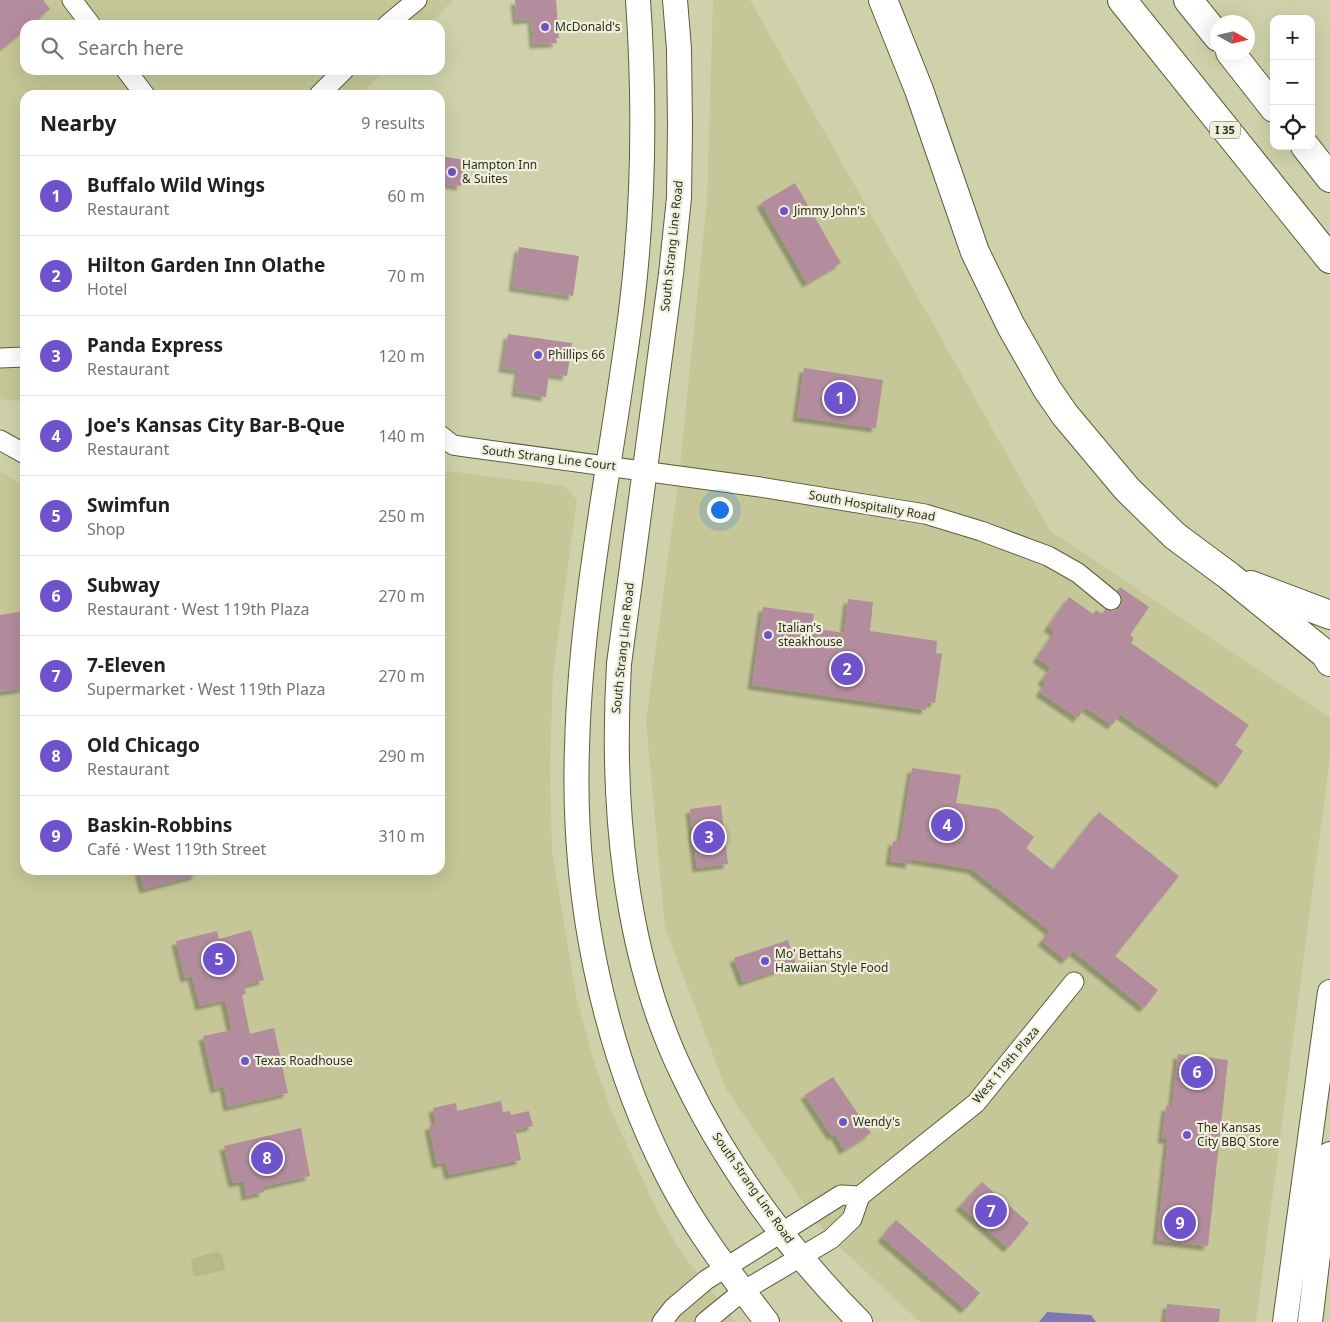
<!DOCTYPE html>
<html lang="en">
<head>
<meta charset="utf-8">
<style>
	body { margin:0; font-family:"Noto Sans",sans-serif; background:#f6f6f6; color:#202124 }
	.controls { position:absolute; right:15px; top:15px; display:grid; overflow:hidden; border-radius:10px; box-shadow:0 5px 20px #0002 }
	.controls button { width:45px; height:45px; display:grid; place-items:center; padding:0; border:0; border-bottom:1px solid #e0e0e0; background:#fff; color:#202124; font:25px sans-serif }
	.compass { position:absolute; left:1210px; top:15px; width:45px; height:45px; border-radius:50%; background:#fff; box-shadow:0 5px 20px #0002; rotate:98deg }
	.you { position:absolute; left:719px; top:509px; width:18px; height:18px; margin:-12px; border:4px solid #fff; border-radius:50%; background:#1a73e8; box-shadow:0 0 0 8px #1a73e833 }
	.badge { display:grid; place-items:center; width:32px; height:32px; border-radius:50%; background:#6f53cc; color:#fff; font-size:16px; font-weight:700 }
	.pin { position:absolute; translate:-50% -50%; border:2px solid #fff; box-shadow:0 1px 5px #0006 }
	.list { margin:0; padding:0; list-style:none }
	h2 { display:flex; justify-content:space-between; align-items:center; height:65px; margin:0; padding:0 20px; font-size:21px }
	h2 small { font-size:16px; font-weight:400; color:#757577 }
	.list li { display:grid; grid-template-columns:32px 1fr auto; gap:15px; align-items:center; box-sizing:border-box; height:80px; padding:0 20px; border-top:1px solid #e0e0e0 }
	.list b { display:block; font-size:19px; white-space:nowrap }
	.list p { margin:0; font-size:16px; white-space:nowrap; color:#757577 }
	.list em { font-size:16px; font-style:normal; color:#757577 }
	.icon { flex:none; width:28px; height:28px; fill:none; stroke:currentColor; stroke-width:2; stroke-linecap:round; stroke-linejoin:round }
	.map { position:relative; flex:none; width:1330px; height:1322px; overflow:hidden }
	.search { position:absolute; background:#fff; box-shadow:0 5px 20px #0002; left:20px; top:20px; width:425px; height:55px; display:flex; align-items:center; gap:12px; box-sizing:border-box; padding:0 18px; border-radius:15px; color:#757577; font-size:19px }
	.panel { position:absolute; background:#fff; box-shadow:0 5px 20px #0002; left:20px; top:90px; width:425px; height:785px; border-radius:15px }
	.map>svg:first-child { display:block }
	.built { fill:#c5c798 }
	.green { fill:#b7b986 }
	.water { fill:#8078b3 }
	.building { fill:#b38c9e; filter:url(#shadow) }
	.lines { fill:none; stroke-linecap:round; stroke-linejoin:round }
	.minor-casing { stroke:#5c5e3b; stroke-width:21 }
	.major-casing { stroke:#5c5e3b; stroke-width:26 }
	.highway-casing { stroke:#5c5e3b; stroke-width:30 }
	.minor { stroke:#fff; stroke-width:19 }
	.major { stroke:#fff; stroke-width:24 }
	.highway { stroke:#fff; stroke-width:28 }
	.poi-dot { fill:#6f53cc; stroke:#eff0dc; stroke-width:2 }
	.labels { text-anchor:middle; stroke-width:4.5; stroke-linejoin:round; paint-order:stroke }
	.shield { fill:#eff0dc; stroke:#676857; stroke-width:1 }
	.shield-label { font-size:11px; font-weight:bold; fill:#2d2e1e }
	.poi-label { font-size:12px; fill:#2d2e1e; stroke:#eff0dc; text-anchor:start }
	.street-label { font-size:12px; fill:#2d2e1e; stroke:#eff0dc }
</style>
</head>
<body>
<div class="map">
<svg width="1330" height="1322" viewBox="0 0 1330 1322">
	<defs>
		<filter id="shadow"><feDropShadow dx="-4.5" dy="4.5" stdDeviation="1" flood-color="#0004"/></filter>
	</defs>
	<rect width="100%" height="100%" fill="#cfd1aa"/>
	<!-- built -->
	<path class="built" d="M0 0H453L429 25H25V70H385L360 95H25V402L0 399Z
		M713 0H750L1050 531 1330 718V757L1256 1322H920L831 1239 811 1214 726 1089 665 928 646 722 679 476 707 201Z
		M440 470 564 486 577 500 553 674 550 767 552 851 576 995 592 1056 613 1115 659 1214 683 1255 736 1322H0V471L25 487V870H440Z"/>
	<!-- green -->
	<path class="green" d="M217 1252 222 1254 225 1270 194 1277 191 1261 194 1258Z"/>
	<!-- water -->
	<path class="water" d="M1047 1312 1091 1315 1096 1322H1039Z"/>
	<!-- building -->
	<path class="building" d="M0 0H43L50 9 30 25H25V30L0 50Z
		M515 0H556L559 38H556L557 43 534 44 532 19 517 20Z
		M440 156 465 160 461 186 440 183Z
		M795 183 841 263 807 283 761 203Z
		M519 247 579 256 573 296 513 287Z
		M508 334 572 343 567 376 549 374 546 397 516 392 519 370 503 368Z
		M804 368 883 380 876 428 797 417Z
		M1120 587 1149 607 1130 635 1134 638 1131 643 1249 725 1235 745 1243 751 1221 784 1120 714 1112 725 1085 707 1078 718 1040 692 1046 683 1042 680 1051 668 1037 658 1055 632 1048 627 1069 597 1093 614 1096 610 1102 614 1105 609 1114 611 1120 607 1122 596 1117 591Z
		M848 599 873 602 870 631 937 641 936 653 942 654 935 703 927 702 926 710 752 685 763 607 814 614 812 628 844 633Z
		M25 611V688L0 692V615Z
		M912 768 961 775 956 803 998 809 1034 837 1026 848 1053 870 1099 812 1179 876 1115 956 1158 990 1144 1008 1073 951 1066 960 1042 941 1050 931 972 869 911 859 910 864 890 861 893 841 900 842Z
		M721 805 728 864 697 868 690 809Z
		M139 870H196L197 875 144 889Z
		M251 930 264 980 244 985 246 994 242 995 250 1034 274 1028 288 1093 228 1107 224 1086 215 1089 203 1036 232 1030 225 1000 200 1006 192 976 185 978 176 941 217 931 219 939Z
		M788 940 796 964 743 982 734 958Z
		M1178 1054 1228 1060 1208 1246 1157 1240 1168 1139H1162L1166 1106 1172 1107Z
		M833 1077 871 1133 844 1150 835 1134 832 1136 805 1095Z
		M501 1101 503 1112 510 1111 511 1115 529 1111 533 1126 515 1130 521 1160 449 1175 446 1162 437 1164 429 1126 436 1124 433 1108 456 1103 457 1111Z
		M301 1128 310 1176 263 1187 264 1192 246 1196 244 1181 233 1183 224 1146Z
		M982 1182 1029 1223 1008 1248 960 1206Z
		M896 1220 980 1293 965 1309 882 1237Z
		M1167 1304 1220 1309 1219 1322H1165Z"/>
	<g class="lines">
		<defs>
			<path id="minor" d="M72 0 91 25
				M387 25 417 0
				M126 70 145 95
				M319 95 344 70
				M0 358 25 357
				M440 435 453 445 466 447 760 487 925 514 981 531 1048 556 1078 573 1111 600
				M0 440 25 454
				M662 1322 673 1308 706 1280 841 1195 860 1196
				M705 1322 743 1291 831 1239 852 1219 860 1196 976 1103 1074 982"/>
			<path id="major" d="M638 0C645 101 644 202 632 303 614 450 581 598 577 747 572 892 601 1044 667 1174 694 1228 731 1275 767 1322
				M675 0 679 49 680 126 679 198 671 274 619 664C611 800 623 953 684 1077 727 1167 790 1251 860 1322
				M1285 1322 1330 992
				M1310 1322 1330 1154"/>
			<path id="highway" d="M883 0 919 90 975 252 1011 326 1047 389 1065 415 1127 489 1175 536 1229 576 1325 654 1330 662
				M1122 0 1330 259
				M1188 0 1218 37
				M1230 52 1274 108
				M1305 146 1330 178
				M1251 585 1330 615"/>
		</defs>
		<!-- minor casing -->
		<use href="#minor" class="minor-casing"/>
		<!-- major casing -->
		<use href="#major" class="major-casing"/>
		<!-- highway casing -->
		<use href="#highway" class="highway-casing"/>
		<!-- minor -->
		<use href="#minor" class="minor"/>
		<!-- major -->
		<use href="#major" class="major"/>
		<!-- highway -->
		<use href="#highway" class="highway"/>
	</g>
	<!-- markers -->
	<g class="poi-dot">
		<circle cx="545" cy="27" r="5"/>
		<circle cx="452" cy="172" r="5"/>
		<circle cx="784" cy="211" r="5"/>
		<circle cx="538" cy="355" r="5"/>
		<circle cx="768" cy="635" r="5"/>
		<circle cx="765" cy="961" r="5"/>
		<circle cx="245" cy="1061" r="5"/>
		<circle cx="843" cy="1122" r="5"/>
		<circle cx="1187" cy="1135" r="5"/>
	</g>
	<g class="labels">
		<!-- shield labels -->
		<rect class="shield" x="1210" y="121.5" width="30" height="17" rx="4"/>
		<g class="shield-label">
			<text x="1225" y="134">I 35</text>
		</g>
		<!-- poi labels -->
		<g class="poi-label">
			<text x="555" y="31">McDonald's</text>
			<text x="462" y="169">Hampton Inn<tspan x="462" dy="14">&amp; Suites</tspan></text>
			<text x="794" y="215">Jimmy John's</text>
			<text x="548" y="359">Phillips 66</text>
			<text x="778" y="632">Italian's<tspan x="778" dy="14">steakhouse</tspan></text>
			<text x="775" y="958">Mo' Bettahs<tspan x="775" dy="14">Hawaiian Style Food</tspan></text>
			<text x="255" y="1065">Texas Roadhouse</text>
			<text x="853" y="1126">Wendy's</text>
			<text x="1197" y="1132">The Kansas<tspan x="1197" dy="14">City BBQ Store</tspan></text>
		</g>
		<!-- street labels -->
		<g class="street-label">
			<text transform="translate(672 246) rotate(-84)" y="4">South Strang Line Road</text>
			<text transform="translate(549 458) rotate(7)" y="4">South Strang Line Court</text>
			<text transform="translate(872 506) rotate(10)" y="4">South Hospitality Road</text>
			<text transform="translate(623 648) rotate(-84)" y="4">South Strang Line Road</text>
			<text transform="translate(1006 1065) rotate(-50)" y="4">West 119th Plaza</text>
			<text transform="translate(753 1188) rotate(55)" y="4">South Strang Line Road</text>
		</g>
	</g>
</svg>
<div class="controls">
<button>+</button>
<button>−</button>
<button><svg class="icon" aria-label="locate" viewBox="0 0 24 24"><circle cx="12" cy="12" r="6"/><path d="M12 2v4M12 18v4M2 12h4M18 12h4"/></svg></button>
</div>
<svg class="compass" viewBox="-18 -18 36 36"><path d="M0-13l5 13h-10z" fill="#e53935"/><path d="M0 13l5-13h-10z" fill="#757577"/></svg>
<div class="you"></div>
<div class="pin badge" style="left:840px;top:398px">1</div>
<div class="pin badge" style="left:847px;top:669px">2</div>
<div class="pin badge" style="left:709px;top:837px">3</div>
<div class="pin badge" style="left:947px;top:825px">4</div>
<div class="pin badge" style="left:219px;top:959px">5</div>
<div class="pin badge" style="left:1197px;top:1072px">6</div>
<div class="pin badge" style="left:991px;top:1211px">7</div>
<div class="pin badge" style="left:267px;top:1158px">8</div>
<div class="pin badge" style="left:1180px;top:1223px">9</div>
<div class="search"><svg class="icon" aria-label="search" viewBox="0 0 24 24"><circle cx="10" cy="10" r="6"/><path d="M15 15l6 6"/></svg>Search here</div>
<section class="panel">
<h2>Nearby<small>9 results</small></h2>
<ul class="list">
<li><span class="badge">1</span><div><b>Buffalo Wild Wings</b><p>Restaurant</p></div><em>60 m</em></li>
<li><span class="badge">2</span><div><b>Hilton Garden Inn Olathe</b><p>Hotel</p></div><em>70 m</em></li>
<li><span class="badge">3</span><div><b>Panda Express</b><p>Restaurant</p></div><em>120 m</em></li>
<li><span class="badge">4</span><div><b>Joe's Kansas City Bar-B-Que</b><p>Restaurant</p></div><em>140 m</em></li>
<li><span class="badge">5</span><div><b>Swimfun</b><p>Shop</p></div><em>250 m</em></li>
<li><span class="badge">6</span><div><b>Subway</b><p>Restaurant · West 119th Plaza</p></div><em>270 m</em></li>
<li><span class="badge">7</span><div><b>7-Eleven</b><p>Supermarket · West 119th Plaza</p></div><em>270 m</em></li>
<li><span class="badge">8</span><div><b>Old Chicago</b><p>Restaurant</p></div><em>290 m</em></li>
<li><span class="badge">9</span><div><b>Baskin-Robbins</b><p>Café · West 119th Street</p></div><em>310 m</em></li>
</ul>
</section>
</div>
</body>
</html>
